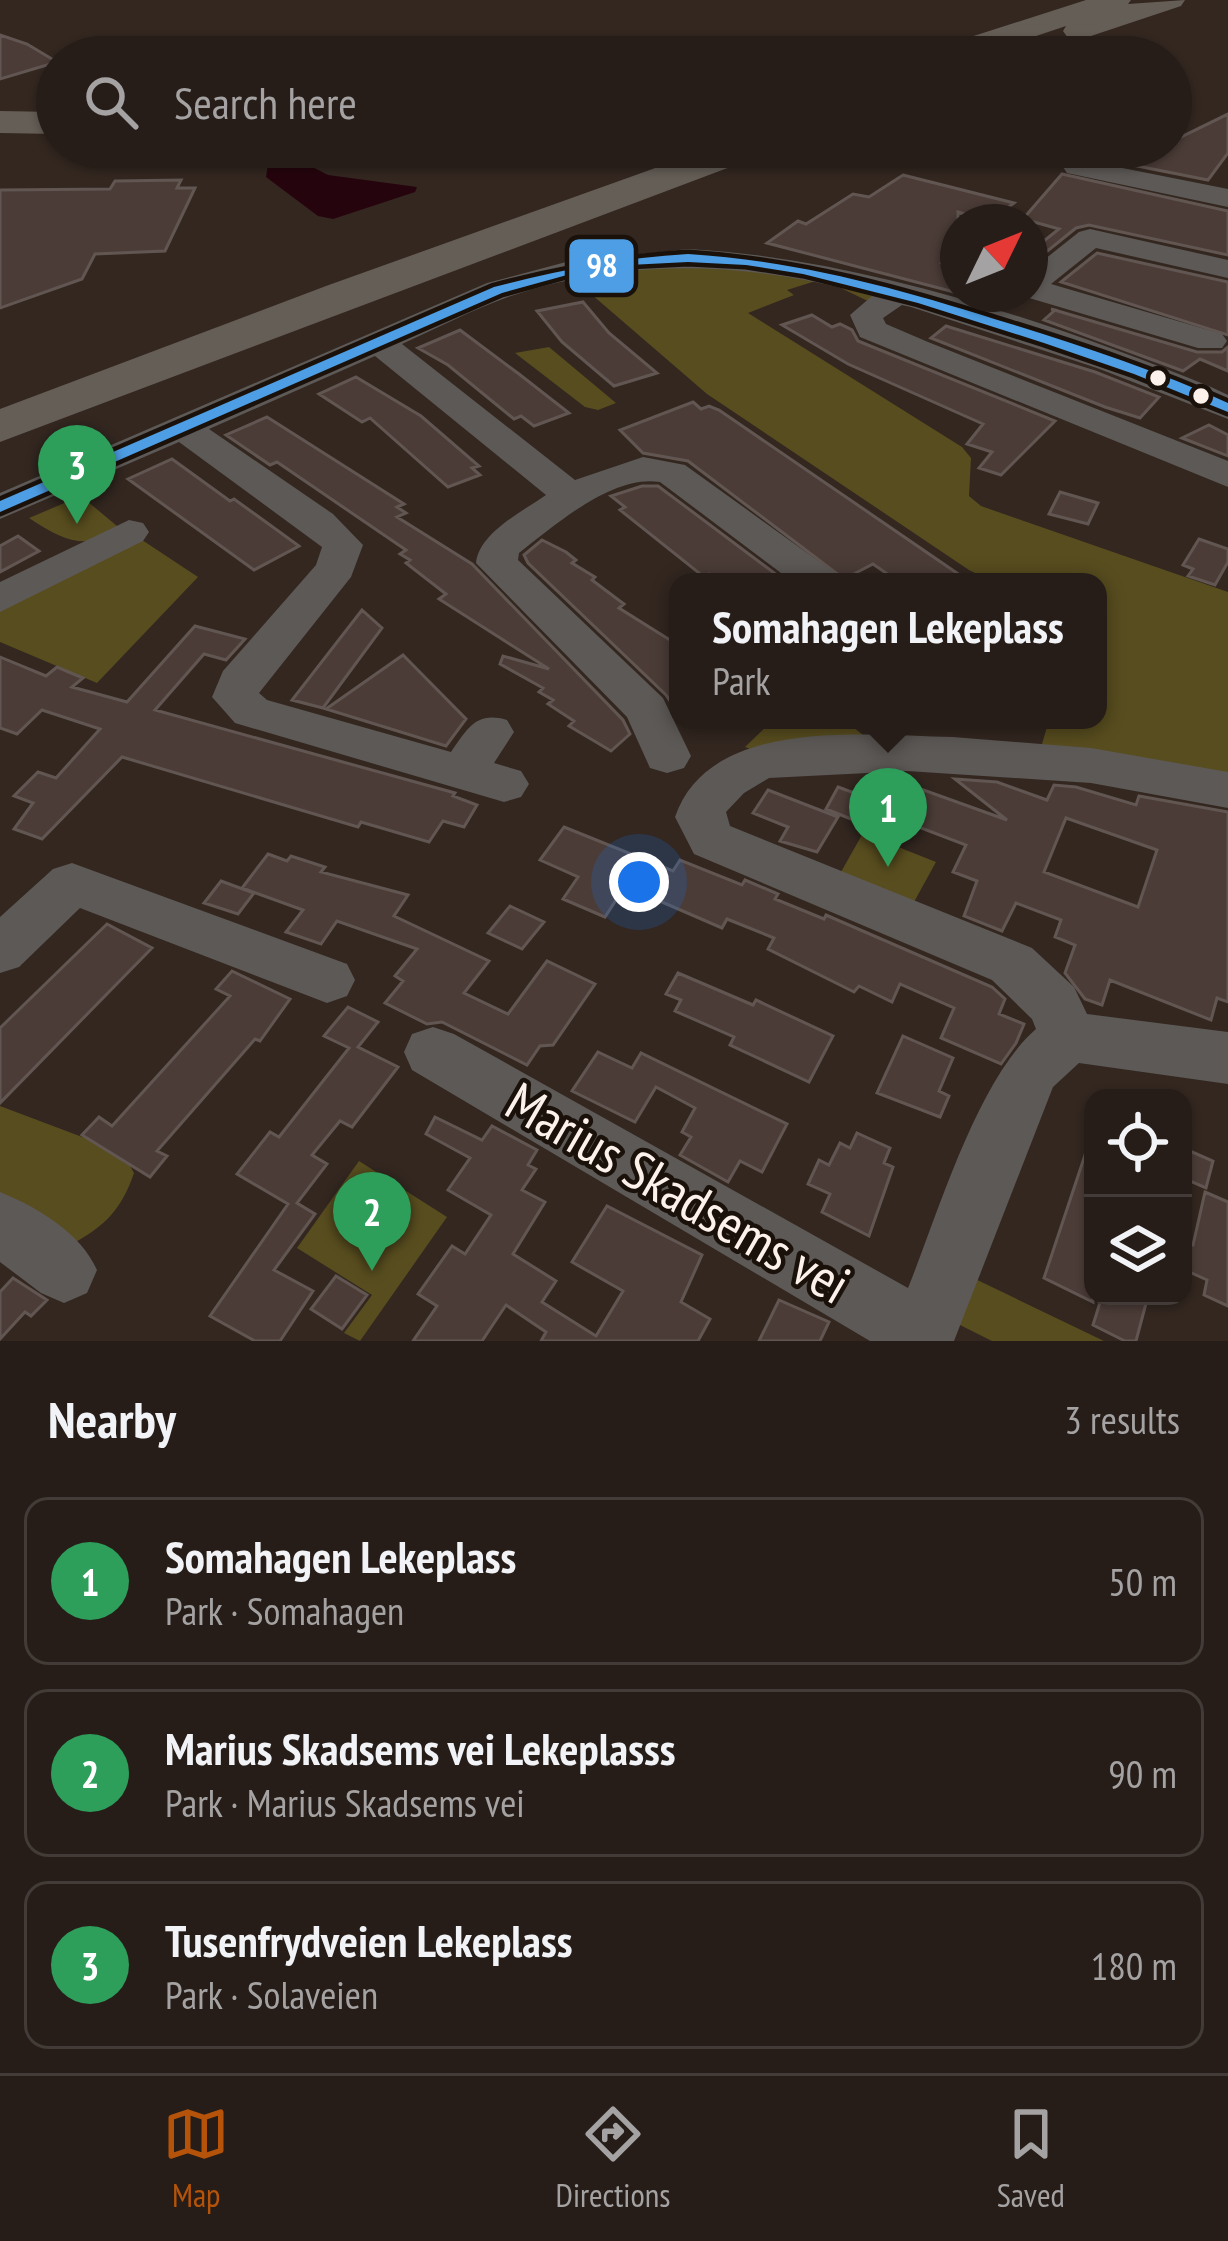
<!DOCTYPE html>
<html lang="en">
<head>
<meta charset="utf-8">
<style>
	body { margin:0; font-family:"PT Sans Narrow",sans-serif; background:#322a25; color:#f1f3f6 }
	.controls { position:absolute; right:36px; bottom:36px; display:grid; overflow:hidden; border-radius:24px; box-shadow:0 3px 9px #0004 }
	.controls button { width:108px; height:108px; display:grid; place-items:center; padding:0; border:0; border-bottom:3px solid #423b37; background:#261d18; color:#f1f3f6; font:60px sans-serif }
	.compass { position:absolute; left:940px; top:204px; width:108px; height:108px; border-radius:50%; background:#261d18; box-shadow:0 3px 9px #0004; rotate:47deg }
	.you { position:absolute; left:639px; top:882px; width:42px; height:42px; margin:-30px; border:9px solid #fff; border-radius:50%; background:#1a73e8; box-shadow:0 0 0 18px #1a73e833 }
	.badge { display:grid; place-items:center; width:78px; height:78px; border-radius:50%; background:#b45309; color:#fff; font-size:39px; font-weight:700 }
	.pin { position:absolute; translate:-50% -99px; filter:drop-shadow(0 3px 6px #0008) }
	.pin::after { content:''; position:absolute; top:63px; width:42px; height:36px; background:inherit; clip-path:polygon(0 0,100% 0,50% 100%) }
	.popup { position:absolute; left:669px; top:573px; width:438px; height:156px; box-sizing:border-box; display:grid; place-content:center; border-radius:24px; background:#261d18; filter:drop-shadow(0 3px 9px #0005); font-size:39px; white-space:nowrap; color:#a4a2a2 }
	.popup b { font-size:45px; color:#f1f3f6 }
	.popup::after { content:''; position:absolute; left:50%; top:100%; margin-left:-24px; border:24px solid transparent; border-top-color:#261d18 }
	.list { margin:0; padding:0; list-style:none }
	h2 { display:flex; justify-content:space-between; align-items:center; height:156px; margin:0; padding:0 48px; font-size:51px }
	h2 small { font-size:39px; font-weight:400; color:#a4a2a2 }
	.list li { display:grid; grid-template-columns:78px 1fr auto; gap:36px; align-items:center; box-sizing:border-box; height:168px; margin:0 24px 24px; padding:0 24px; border:3px solid #423b37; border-radius:24px }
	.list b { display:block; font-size:45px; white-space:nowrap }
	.list p { margin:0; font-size:39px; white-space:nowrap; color:#a4a2a2 }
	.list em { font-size:39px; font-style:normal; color:#a4a2a2 }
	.icon { flex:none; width:66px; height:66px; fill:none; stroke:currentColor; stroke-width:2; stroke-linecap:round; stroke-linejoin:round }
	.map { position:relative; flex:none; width:1228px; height:1341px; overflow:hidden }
	.search { position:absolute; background:#261d18; box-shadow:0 3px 9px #0004; left:36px; right:36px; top:36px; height:132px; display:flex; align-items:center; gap:30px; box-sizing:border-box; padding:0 42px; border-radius:66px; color:#a4a2a2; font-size:45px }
	.sheet { height:732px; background:#261d18 }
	nav { display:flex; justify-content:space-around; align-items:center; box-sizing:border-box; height:168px; border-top:3px solid #423b37; background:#261d18; font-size:33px; color:#a4a2a2 }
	nav a { display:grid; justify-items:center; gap:6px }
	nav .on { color:#b45309 }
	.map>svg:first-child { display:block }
	.green { fill:#584d1f }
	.water { fill:#26040e }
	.building { fill:#4b3c37; stroke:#625652; stroke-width:3; fill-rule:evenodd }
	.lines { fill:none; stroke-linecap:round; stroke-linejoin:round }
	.minor { fill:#5d5956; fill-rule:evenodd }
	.highway { fill:#655e57; fill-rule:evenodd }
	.bus-1-casing { stroke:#1b110b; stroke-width:9 }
	.bus-1 { fill:#4d9ee5; fill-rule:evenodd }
	.bus-dot { fill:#fdf1eb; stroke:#1b110b; stroke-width:4.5 }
	.labels { text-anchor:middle; stroke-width:9; stroke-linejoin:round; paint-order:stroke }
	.near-street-label { font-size:54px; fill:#fdf1eb; stroke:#1b110b }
	.line-badge { stroke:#1b110b; stroke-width:4.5 }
	.badge-label { font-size:33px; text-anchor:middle; font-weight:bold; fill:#fff }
</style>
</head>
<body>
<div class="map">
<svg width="1228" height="1341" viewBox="0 0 1228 1341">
	<rect width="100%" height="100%" fill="#332720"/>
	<!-- green -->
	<path class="green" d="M692 263 801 272 871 290 877 296 872 303 822 279 787 290 794 295 748 313 962 447 971 458 969 496 981 506 1228 592V783L1090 755 1040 751 1049 720H1098V582H993L969 570 707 394 569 275Z
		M549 347 616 403 598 410 585 407 515 353Z
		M81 496 123 531C83 550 64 541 29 518Z
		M133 534 198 577 97 683 0 642V605Z
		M773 720H844L877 746 769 756 745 747Z
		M863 833 936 862 914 902 841 872Z
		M0 1106 122 1152 134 1173C120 1214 101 1229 63 1249L0 1201Z
		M359 1161 447 1217 360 1341 344 1333 372 1295 297 1248Z
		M971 1277 1104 1341H992L954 1322Z"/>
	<!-- water -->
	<path class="water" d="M295 158 328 175 417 187 415 192 333 219 318 216 266 177 268 164Z"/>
	<!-- building -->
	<path class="building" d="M0 35 27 44 57 62 0 79Z
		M1228 114V153L1208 180 1117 162 1129 148 1151 152 1171 147V142Z
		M1062 174 1228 211V255L1089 225 1076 228 1030 265V252L1059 229 1023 219Z
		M903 175 1014 203 990 221 958 212V250L942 263 958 268V293L767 243 798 221 806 224 853 194 869 197Z
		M181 180 177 188H195L165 251 95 254 82 279 0 308V190L110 189 115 181Z
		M1097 253 1228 282V335L1061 282Z
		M583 302 609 333 657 373 614 386 562 342 537 311Z
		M1051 309 1197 352H1222L1228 347V371L1200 359 1183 371 1044 320 1055 310Z
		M812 315 832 327 840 324 852 330 858 341 1055 421 1001 475 979 468 992 452 967 444 983 424 848 364 782 325Z
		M946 326 1095 372 1159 397 1140 418 1105 407 931 338Z
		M460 330 519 374 569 413 534 426 521 416 514 419 448 365 418 348Z
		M356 377 421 416 479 466 472 468 480 475 448 487 370 418 362 422 319 394Z
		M693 402 701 409 709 406 719 410 970 582H899L873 564 844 579 688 461 643 453 620 430Z
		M267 417 404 504 397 507 406 513 397 517 472 564 623 720 630 734 611 751 569 726 574 721 548 704 553 700 539 692 543 688 500 664 503 656 549 669 439 599 446 594 406 563 410 560 400 554 406 550 277 462 270 465 226 435Z
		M1209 425 1228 435V456L1182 438Z
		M172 459 230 501 234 499 299 546 254 570 128 479Z
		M642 486H658L777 575 763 582H719L709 574 704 577 620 510 625 507 611 496Z
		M1060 492 1098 503 1088 524 1049 514Z
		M18 536 39 551 0 572V546Z
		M1199 539 1228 549V562L1215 585 1188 576 1193 569 1183 565Z
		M542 540 566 552 576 560 572 563 595 577 592 580 624 604 619 608 678 645V713L666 695 528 563 524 555Z
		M362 610 382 628 323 708 292 700Z
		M195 626 245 639 226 660 204 654 155 710 455 793 453 796 477 805 464 827 443 821 429 842 361 822 358 827 122 757 42 839 14 829 33 803 14 796 38 772 56 778 100 729 42 710 17 734 0 728V657L46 676 57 667 83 678 72 687 127 702Z
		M403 655 466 719 446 746 326 709Z
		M955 779 997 782 1047 800 1054 785 1076 787 1136 805 1139 796 1228 812V1002L1217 998 1211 1020 1110 980 1102 1005 1085 999 1065 973 1075 945 1055 937 1061 920 1016 903 1002 931 964 916 977 881 953 872 966 845 879 812 896 780 1007 820ZM1066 818 1157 850 1138 907 1044 872Z
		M838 787 868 798 856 821 826 809Z
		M768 790 838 817 817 852 780 841 788 827 753 813Z
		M564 827 673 871 680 860 742 885 745 880 778 894 775 899 824 919 826 915 992 987 1005 999 999 1014 1024 1024 1016 1043 1001 1064 941 1038 954 1008 900 984 892 1002 859 986 854 992 768 949 774 938 727 919 722 928 625 886 605 917 563 899 578 877 540 860Z
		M268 854 287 861 291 856 325 867 321 872 408 895 394 916 489 961 464 993 508 1014 547 961 595 984 553 1045 540 1046 527 1065 442 1022 427 1024 385 1003 403 981 395 976 417 949 337 921 321 944 286 932 303 910 242 888Z
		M221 881 254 893 238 914 204 903Z
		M510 906 544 922 522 949 488 933Z
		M107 924 152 948 0 1103V1028Z
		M232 971 290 999 260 1041 255 1039 157 1151 167 1156 150 1177 82 1135 99 1117 112 1126 230 996 216 989Z
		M678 973 753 1005 756 1000 833 1036 809 1082 730 1045 734 1037 675 1011 681 1000 666 994Z
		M348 1007 378 1022 358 1047 398 1067 352 1127 340 1121 312 1155 327 1164 297 1203 315 1214 274 1270 313 1291 280 1341H255L210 1316 288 1204 237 1174 270 1132 279 1137 349 1048 324 1036Z
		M903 1036 953 1058 939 1091 949 1096 940 1117 877 1093Z
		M598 1052 632 1068 641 1053 787 1124 762 1172 740 1161 728 1182 680 1155 691 1137 682 1132 695 1108 656 1087 635 1122 572 1091Z
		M435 1117 482 1140 492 1126 537 1150 528 1165 536 1169 522 1190 545 1202 513 1254 556 1281 542 1302 596 1336 623 1291 572 1262 607 1206 702 1255 681 1302 710 1319 698 1341H541L546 1332 506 1305 482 1341H413L437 1306 418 1294 452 1246 465 1254 491 1215 448 1190 470 1158 426 1134Z
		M857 1133 890 1148 884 1163 893 1167 869 1236 822 1212 830 1194 808 1184 819 1160 829 1165 840 1143 850 1148Z
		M1089 1143 1093 1144V1302L1044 1278Z
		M1183 1148 1213 1161 1206 1188 1183 1178Z
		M1205 1192 1228 1202V1306L1204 1295 1207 1280 1183 1269V1241L1193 1245Z
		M336 1276 367 1295 342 1329 311 1309Z
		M13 1278 47 1300 31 1316 25 1312 0 1339V1292Z
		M1102 1296H1148L1136 1341H1125L1093 1325Z
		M779 1300 829 1322 820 1341H759Z"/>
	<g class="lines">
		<!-- minor -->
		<path class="minor" d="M1077 159 1228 189V207L1067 173 1063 167Z
			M1090 229 1228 260V278L1096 248 1051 284 1222 334 1227 341 1222 348H1198L1019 295 1030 294V271L1079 232Z
			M688 249C861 258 1051 322 1211 387L1228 395V419L1097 368 911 307 902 305 883 318 886 324 928 342 1228 461V487L860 337 850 315 872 296C754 262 629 256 511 296 474 309 438 328 402 344L575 480 643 457 685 465 835 573 841 582H793L660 482C613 474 555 525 519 553L518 560 663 698 691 756 684 768 667 773 650 768 627 717 476 563C479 533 523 511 546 495L375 356 209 429 333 514 363 545 351 577 259 693 267 700 451 752C468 728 476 711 507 720L514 732 494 763 521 771 529 784 521 797 504 802 235 723 212 697 223 671 316 565 322 547 179 442 0 519V493L487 283 566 262Z
			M129 520 143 523 149 532 143 541 0 612V582Z
			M953 737 1091 748 1228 772V808L1091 783 907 771 769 778 744 793 726 812 730 826 1032 948 1074 987 1087 1014 1228 1032V1084L1079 1063 1053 1087 954 1341H870L412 1070 404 1052 412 1034 433 1027 454 1034 908 1288C938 1214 977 1080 1036 1029L1032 1019 992 980 694 854 675 817C710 715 867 736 953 737Z
			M72 863 347 964 355 980 347 996 327 1003 80 908 19 967 0 973V917L53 869Z
			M0 1192C37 1207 81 1233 97 1270L87 1293 64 1303 41 1293 0 1262Z"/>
		<!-- highway -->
		<path class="highway" d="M1086 0H1131L1128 4 1185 0 1181 6 1079 40 1068 38 1063 31 1066 26 974 57H926L930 50Z
			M0 111 57 112V134L0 133Z
			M714 147H768L762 155 0 442V409L326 286Z"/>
		<defs>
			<path id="bus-1" d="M688 254C802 261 903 290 1011 324 1085 347 1158 371 1228 403V412L1134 374 1044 343 918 303 803 274 746 265 688 262 629 265 567 275 502 293 0 512V501L494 287C559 270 621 258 688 254Z"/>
		</defs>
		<!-- bus-1 casing -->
		<use href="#bus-1" class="bus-1-casing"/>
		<!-- bus-1 -->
		<use href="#bus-1" class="bus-1"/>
	</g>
	<!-- markers -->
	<g class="bus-dot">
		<circle cx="1158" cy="378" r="10"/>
		<circle cx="1201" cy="396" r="10"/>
	</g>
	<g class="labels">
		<!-- near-street labels -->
		<g class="near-street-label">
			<text transform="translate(678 1193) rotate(30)" y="19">Marius Skadsems vei</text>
		</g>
	</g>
	<rect class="line-badge" x="567" y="237" width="69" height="58" rx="12" fill="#4d9ee5"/>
	<g class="badge-label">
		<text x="602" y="277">98</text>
	</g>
</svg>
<div class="controls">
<button><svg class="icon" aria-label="locate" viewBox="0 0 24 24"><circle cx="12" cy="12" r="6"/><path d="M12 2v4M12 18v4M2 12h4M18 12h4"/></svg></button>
<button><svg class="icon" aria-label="layers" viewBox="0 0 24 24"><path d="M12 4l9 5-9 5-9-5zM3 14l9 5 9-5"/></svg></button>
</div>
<svg class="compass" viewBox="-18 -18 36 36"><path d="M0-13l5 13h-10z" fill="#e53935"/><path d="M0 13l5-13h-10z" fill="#a4a2a2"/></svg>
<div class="you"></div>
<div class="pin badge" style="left:888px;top:867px;background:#2e9e5b">1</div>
<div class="popup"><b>Somahagen Lekeplass</b>Park</div>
<div class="pin badge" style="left:372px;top:1271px;background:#2e9e5b">2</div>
<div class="pin badge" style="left:77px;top:524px;background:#2e9e5b">3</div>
<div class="search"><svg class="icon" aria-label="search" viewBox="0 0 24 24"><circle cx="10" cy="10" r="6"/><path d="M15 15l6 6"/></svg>Search here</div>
</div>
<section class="sheet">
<h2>Nearby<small>3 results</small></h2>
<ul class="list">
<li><span class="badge" style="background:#2e9e5b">1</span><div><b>Somahagen Lekeplass</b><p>Park · Somahagen</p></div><em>50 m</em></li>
<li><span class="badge" style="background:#2e9e5b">2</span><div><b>Marius Skadsems vei Lekeplasss</b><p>Park · Marius Skadsems vei</p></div><em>90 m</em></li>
<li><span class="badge" style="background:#2e9e5b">3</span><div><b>Tusenfrydveien Lekeplass</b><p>Park · Solaveien</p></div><em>180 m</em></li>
</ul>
</section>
<nav>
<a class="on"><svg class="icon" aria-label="map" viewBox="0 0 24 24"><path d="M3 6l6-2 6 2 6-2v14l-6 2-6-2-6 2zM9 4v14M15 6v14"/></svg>Map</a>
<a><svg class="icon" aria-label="directions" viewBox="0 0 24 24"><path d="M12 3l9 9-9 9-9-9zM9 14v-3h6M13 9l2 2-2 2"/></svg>Directions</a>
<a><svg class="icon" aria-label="saved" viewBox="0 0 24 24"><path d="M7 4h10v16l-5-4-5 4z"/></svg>Saved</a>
</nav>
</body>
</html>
